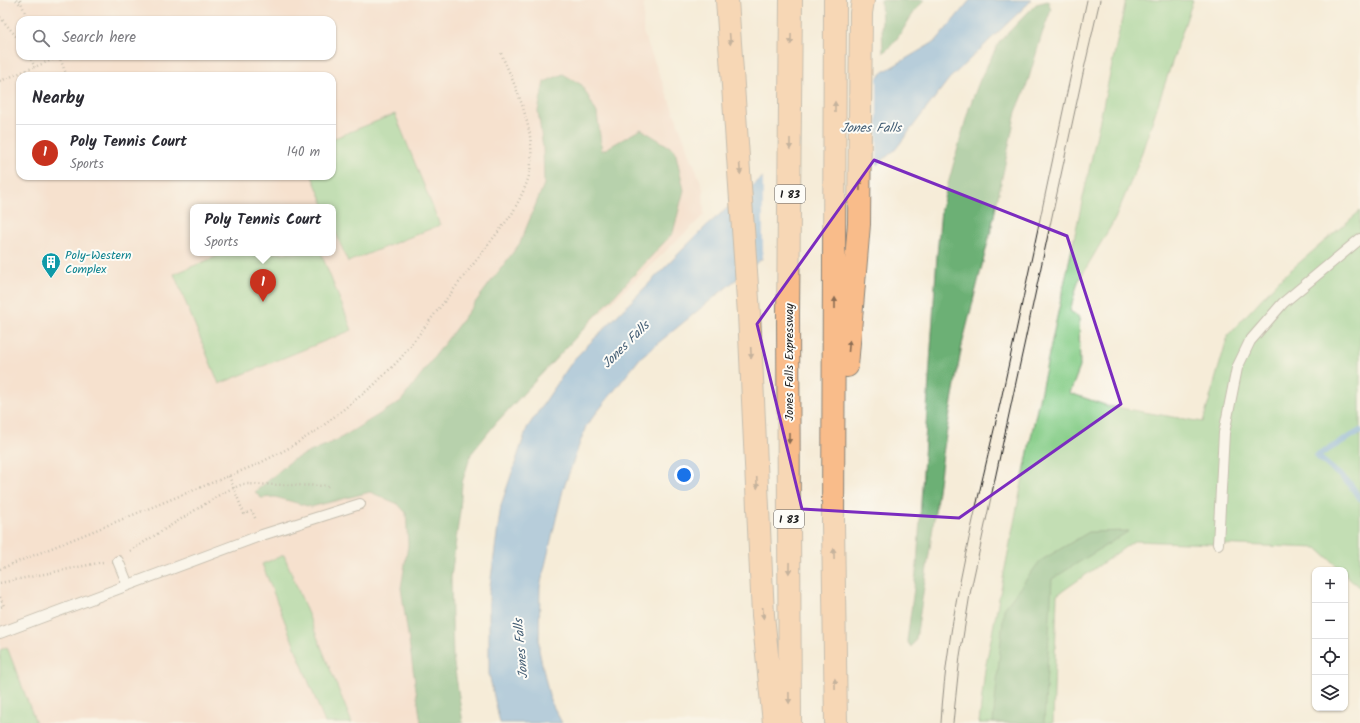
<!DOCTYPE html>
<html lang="en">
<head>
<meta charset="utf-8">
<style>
	body { margin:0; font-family:Kalam,sans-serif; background:#f2f2f3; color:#2b2b33 }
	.controls { position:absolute; right:12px; bottom:12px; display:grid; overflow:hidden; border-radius:8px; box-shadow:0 1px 3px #0004 }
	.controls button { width:36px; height:36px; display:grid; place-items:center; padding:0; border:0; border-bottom:1px solid #e1e1e2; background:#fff; color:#2b2b33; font:20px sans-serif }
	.you { position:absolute; left:684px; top:475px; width:14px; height:14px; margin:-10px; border:3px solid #fff; border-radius:50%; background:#1a73e8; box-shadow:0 0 0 6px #1a73e833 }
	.badge { display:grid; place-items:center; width:26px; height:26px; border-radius:50%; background:#c8321e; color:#fff; font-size:13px; font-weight:700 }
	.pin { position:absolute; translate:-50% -33px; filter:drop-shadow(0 1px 2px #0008) }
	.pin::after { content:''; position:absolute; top:21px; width:14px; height:12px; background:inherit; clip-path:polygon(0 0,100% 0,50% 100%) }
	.popup { position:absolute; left:190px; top:204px; width:146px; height:52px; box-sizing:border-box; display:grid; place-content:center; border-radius:8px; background:#fff; filter:drop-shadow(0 1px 3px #0005); font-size:13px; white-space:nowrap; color:#7c7c81 }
	.popup b { font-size:15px; color:#2b2b33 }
	.popup::after { content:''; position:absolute; left:50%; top:100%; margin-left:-8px; border:8px solid transparent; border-top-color:#fff }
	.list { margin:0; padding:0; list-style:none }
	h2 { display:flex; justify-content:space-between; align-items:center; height:52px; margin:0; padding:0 16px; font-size:17px }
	h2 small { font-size:13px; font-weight:400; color:#7c7c81 }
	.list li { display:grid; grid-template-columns:26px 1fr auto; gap:12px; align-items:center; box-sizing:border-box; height:56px; padding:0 16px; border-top:1px solid #e1e1e2 }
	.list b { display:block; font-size:15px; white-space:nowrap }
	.list p { margin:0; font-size:13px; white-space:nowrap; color:#7c7c81 }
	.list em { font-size:13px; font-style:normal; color:#7c7c81 }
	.icon { flex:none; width:22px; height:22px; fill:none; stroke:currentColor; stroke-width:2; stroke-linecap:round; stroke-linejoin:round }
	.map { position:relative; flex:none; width:1360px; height:723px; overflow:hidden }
	.search { position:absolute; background:#fff; box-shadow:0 1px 3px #0004; left:16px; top:16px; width:320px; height:44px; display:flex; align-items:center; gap:10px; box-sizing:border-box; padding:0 14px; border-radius:12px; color:#7c7c81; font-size:15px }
	.panel { position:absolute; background:#fff; box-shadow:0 1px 3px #0004; left:16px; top:72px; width:320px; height:108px; border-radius:12px }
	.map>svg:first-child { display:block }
	.built { fill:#f5d3c2; fill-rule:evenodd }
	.green { fill:#86cd88; stroke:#517452 }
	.forest { fill:#6cb074; stroke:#446648 }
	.water { fill:#6ba7dc; stroke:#44627c }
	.pier { fill:#f6ecd8 }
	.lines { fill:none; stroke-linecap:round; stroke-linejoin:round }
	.stream { stroke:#6ba7dc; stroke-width:6 }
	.service-casing { stroke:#89847a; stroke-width:12 }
	.motorway-casing { stroke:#89847a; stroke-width:24 }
	.path { stroke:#89847a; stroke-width:2.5; stroke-dasharray:1 3; stroke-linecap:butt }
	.service { stroke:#fff; stroke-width:10 }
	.motorway { stroke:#f9bc8a; stroke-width:22 }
	.tram { stroke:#1c1c1c; stroke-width:1 }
	.oneway { fill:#8a6c53 }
	.marked { fill:none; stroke:#7b2cbf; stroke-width:3; stroke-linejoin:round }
	.labels { text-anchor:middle; stroke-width:4; stroke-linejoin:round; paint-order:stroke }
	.shield { fill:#fdfcf7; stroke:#605f5e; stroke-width:1 }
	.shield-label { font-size:11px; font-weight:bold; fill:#1c1c1c }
	.culture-label { font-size:12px; fill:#0d838f; stroke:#fdfcf7; text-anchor:start }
	.street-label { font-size:12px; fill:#1c1c1c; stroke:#fdfcf7 }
	.water-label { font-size:13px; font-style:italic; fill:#405b72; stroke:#fdfcf7 }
</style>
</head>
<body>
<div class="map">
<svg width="1360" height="723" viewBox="0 0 1360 723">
	<rect width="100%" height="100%" fill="#fdfcf7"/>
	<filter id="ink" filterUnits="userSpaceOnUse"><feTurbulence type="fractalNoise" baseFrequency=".025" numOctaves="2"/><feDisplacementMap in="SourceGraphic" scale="8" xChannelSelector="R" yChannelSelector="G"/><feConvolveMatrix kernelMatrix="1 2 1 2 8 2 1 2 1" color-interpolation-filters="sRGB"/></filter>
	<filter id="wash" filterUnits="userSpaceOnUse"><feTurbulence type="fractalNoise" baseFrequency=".012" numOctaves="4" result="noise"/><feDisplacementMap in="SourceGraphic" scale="16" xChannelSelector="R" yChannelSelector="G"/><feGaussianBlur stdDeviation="0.9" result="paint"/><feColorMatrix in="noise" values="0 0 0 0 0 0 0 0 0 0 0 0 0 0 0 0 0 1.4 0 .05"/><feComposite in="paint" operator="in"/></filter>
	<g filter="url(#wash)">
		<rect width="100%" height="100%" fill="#f6ecd8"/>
		<!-- built -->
		<path class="built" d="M0 0H644L643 32 703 188 704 215 440 465 451 723H0ZM20 20H332V56H20ZM20 76H332V176H20ZM193 207H333V253H193Z"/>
		<!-- green -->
		<path class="green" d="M1126 0H1193L1137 167 1115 219 1078 282 1070 311 1079 317 1080 367 1070 393 1108 406 1203 422 1228 335 1279 280 1360 211V588L1345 574V570H1341L1317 548 1134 541 1057 595 1053 723H979L985 669 1032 432Z
			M395 114 440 225 348 262 333 226V207H325L312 176H332V139Z
			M225 253H321L352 330 219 384 174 274Z
			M284 555 352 723H325L262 564Z
			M7 647 36 723H0V650Z"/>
		<!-- forest -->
		<path class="forest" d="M881 0H925C908 15 902 39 883 53Z
			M1048 1 1051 10 1042 34 1026 88 1016 112 991 230 962 345 944 447 930 548 916 639 911 647 907 641 917 565 937 255 941 209 969 108 981 77 1000 41 1036 4Z
			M563 74 582 85 597 113 602 151 641 129 675 150 684 190 673 233 496 423 471 454 462 483 460 511 451 577 453 657 463 723H421L401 588 408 545 406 513 398 504 370 492 311 507 275 497 261 498 255 492 292 460 339 439 401 401 520 243 544 184 543 148 538 111 544 82Z
			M1129 531 1052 579 1044 723H993L1004 609 1040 561 1089 532Z"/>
		<!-- water -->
		<path class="water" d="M970 0H1032L949 79 895 150 641 357 586 426 563 490 540 587 539 650 550 700 562 723H500L489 674V593L501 505 527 428 574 359 703 229 885 71 936 41Z"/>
		<!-- pier -->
		<path class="pier" d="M877 76V167L763 260V175Z"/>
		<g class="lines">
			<!-- stream -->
			<path class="stream" d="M1360 431 1317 456 1350 484 1360 499"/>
		</g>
	</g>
	<g filter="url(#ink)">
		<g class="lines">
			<defs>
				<path id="service" d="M1218 544 1224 433 1237 368 1250 341 1283 303 1360 239
					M118 561 128 585
					M0 633 262 535 360 504"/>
				<path id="motorway" d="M727 0 749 314 763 615 774 723
					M835 0 833 524 836 723
					M847 366 859 224 861 13 863 0
					M790 723 788 315 791 0"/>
			</defs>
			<!-- service casing -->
			<use href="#service" class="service-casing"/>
			<!-- motorway casing -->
			<use href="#motorway" class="motorway-casing"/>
			<!-- path -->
			<path class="path" d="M16 0 21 5
				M20 0 28 20
				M0 17 20 41
				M29 56 35 67
				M59 56 67 76
				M0 81 59 57
				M229 476 244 514 252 511 256 520
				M130 551 224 492 243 484 330 486
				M0 569 258 464 289 448 319 429 374 385 400 359 512 214C519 200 527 186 530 171 537 131 516 88 500 51
				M0 583 103 562
				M0 597 4 606 0 607"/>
			<!-- service -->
			<use href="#service" class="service"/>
			<!-- motorway -->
			<use href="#motorway" class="motorway"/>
			<!-- tram -->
			<path class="tram" d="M941 723C947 615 978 501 1002 395 1031 264 1058 132 1087 0
				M953 723 960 656 970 594 1084 69 1100 0"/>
		</g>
		<!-- one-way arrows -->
		<defs><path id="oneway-solid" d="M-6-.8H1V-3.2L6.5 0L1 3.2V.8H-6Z"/></defs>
		<g class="oneway">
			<use href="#oneway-solid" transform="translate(730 39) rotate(86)"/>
			<use href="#oneway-solid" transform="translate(791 39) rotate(91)"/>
			<use href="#oneway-solid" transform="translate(835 107) rotate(-90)"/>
			<use href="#oneway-solid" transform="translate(790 144) rotate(90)"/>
			<use href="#oneway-solid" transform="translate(740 169) rotate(86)"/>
			<use href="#oneway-solid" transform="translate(860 185) rotate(-89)"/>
			<use href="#oneway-solid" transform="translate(835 303) rotate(-90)"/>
			<use href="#oneway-solid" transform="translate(849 346) rotate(-85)"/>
			<use href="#oneway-solid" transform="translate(751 353) rotate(87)"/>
			<use href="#oneway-solid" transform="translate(789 438) rotate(90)"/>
			<use href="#oneway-solid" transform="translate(757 483) rotate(87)"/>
			<use href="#oneway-solid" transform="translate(834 554) rotate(-91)"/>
			<use href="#oneway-solid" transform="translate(789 568) rotate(91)"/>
			<use href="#oneway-solid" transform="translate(763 613) rotate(86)"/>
			<use href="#oneway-solid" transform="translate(835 684) rotate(-91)"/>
			<use href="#oneway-solid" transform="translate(789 698) rotate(89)"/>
		</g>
	</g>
	<!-- marked area -->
	<path d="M0 0H1360V723H0ZM874 160 1067 236 1121 404 959 518 802 509 757 324Z" fill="#f6ecd8" fill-opacity=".55" fill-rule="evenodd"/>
	<path class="marked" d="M874 160 1067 236 1121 404 959 518 802 509 757 324Z"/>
	<!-- icons -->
	<defs>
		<symbol id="building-pin" viewBox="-11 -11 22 30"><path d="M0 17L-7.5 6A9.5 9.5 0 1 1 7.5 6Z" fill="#0f9aa8" stroke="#fdfcf7"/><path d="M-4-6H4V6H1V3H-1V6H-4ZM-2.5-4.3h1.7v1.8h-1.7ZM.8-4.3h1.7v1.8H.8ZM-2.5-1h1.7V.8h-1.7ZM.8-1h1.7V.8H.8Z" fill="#fff"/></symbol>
	</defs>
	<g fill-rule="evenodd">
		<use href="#building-pin" x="40" y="251" width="22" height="30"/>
	</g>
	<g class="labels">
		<!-- shield labels -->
		<g class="shield">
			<rect x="775" y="185" width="30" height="18" rx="3"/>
			<rect x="774" y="510" width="30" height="18" rx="3"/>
		</g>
		<g class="shield-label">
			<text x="790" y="198">I 83</text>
			<text x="789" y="523">I 83</text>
		</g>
		<!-- culture labels -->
		<g class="culture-label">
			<text x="65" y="259">Poly-Western<tspan x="65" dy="14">Complex</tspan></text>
		</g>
		<!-- street labels -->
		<g class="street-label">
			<text transform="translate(789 362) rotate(-90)" y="4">Jones Falls Expressway</text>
		</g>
		<!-- water labels -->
		<g class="water-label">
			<text x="871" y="132">Jones Falls</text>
			<text transform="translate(625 344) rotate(-45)" y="5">Jones Falls</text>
			<text transform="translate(520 649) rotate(-95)" y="5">Jones Falls</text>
		</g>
	</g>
</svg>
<div class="controls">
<button>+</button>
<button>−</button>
<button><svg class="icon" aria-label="locate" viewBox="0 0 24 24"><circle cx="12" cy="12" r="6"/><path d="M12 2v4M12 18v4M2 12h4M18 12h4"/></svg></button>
<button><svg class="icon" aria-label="layers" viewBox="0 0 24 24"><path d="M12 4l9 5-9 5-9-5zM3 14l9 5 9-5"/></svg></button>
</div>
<div class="you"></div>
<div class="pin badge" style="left:263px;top:302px">1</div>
<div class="popup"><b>Poly Tennis Court</b>Sports</div>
<div class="search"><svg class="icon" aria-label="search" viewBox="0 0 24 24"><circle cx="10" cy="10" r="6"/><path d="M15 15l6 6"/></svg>Search here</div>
<section class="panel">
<h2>Nearby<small></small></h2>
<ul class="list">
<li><span class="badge">1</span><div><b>Poly Tennis Court</b><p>Sports</p></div><em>140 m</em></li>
</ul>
</section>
</div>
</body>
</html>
